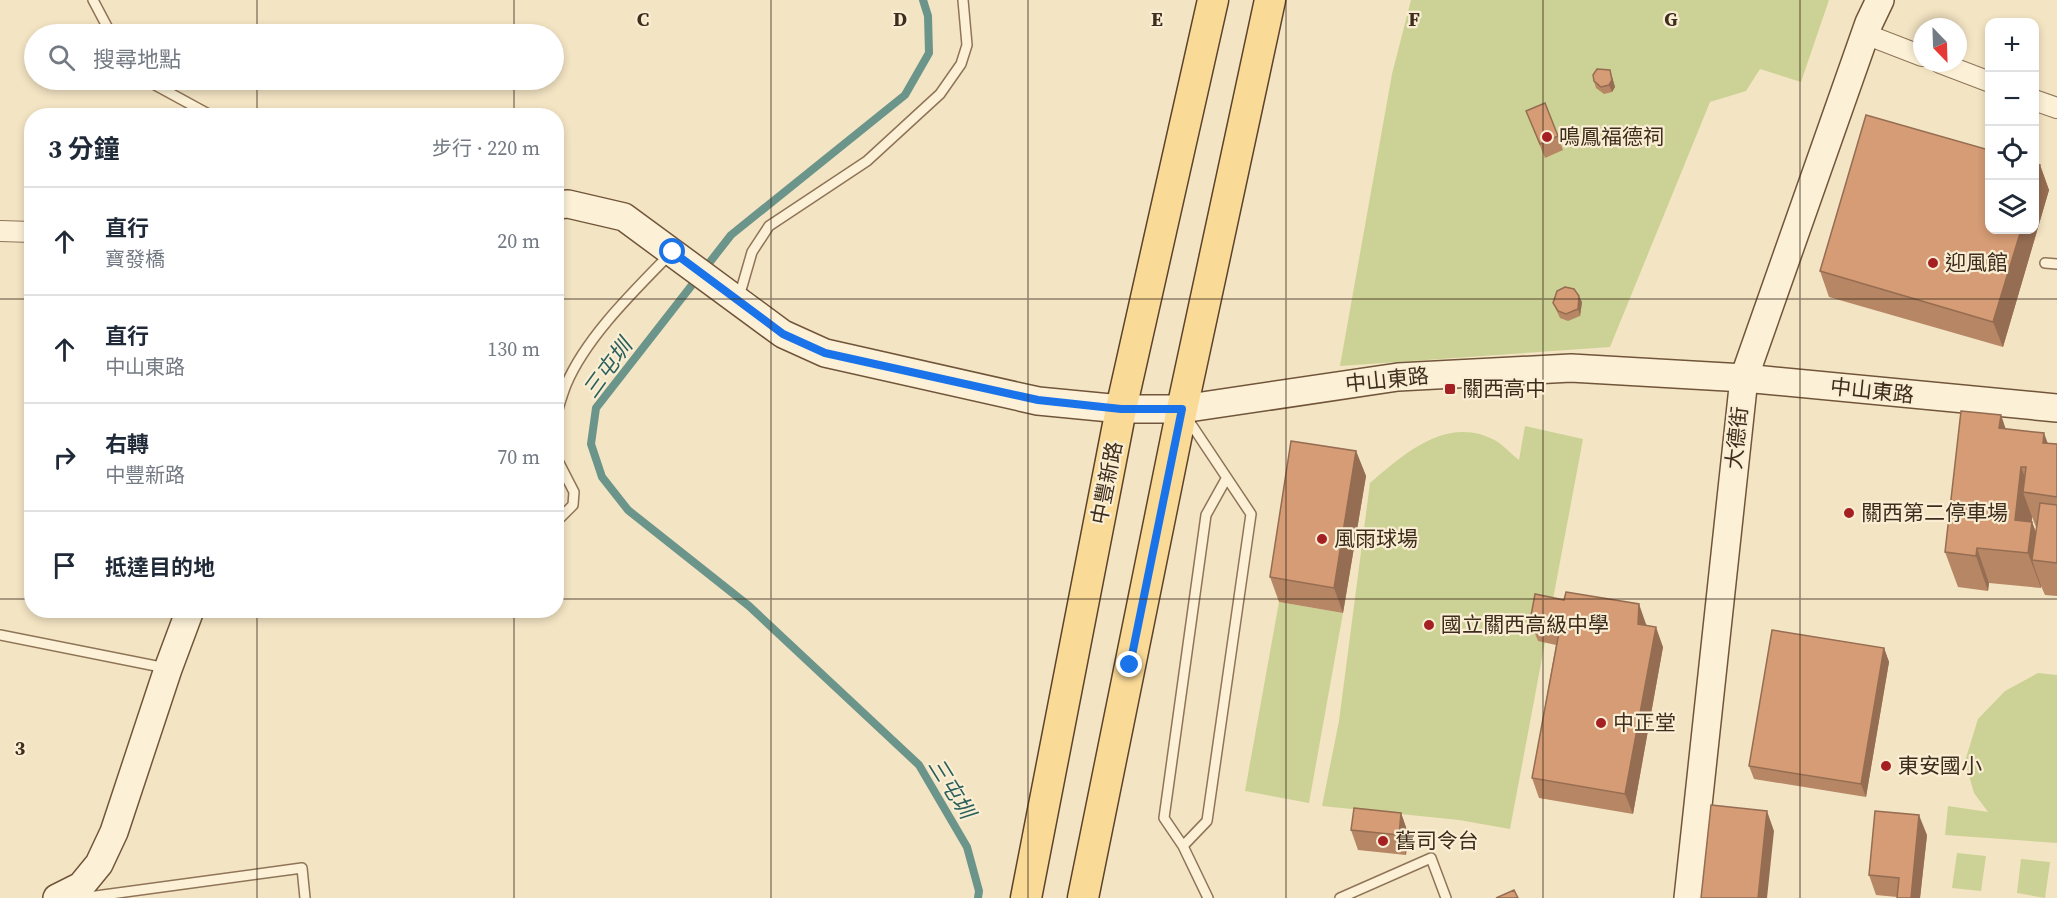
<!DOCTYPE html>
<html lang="zh-TW">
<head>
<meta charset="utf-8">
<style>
	body { margin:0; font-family:"Source Serif 4","Noto Sans TC",serif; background:#f6f6f7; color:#1f2937 }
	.controls { position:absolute; right:18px; top:18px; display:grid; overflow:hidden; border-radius:12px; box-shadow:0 3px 9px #0003 }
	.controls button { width:54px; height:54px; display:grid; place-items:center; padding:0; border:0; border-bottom:2px solid #e0e1e3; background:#fff; color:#1f2937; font:30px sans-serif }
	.compass { position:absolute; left:1913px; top:18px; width:54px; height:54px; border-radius:50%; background:#fff; box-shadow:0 3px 9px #0003; rotate:157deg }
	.stop { position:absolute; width:18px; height:18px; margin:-14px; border:4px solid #1a73e8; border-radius:50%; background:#fff }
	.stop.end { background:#1a73e8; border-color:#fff; box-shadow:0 2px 6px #0008 }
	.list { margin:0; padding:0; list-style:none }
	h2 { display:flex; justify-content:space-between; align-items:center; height:78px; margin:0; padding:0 24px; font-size:26px }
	h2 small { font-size:20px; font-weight:400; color:#747a83 }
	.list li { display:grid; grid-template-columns:39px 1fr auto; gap:18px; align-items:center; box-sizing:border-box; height:108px; padding:0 24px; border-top:2px solid #e0e1e3 }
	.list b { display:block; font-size:22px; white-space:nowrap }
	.list p { margin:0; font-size:20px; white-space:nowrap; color:#747a83 }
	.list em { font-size:20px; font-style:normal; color:#747a83 }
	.icon { flex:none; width:33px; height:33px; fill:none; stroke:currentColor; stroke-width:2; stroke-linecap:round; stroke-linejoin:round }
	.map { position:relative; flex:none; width:2057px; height:898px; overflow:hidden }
	.search { position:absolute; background:#fff; box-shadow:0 3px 9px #0003; left:24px; top:24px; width:540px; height:66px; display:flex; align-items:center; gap:15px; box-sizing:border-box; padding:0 21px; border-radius:33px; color:#747a83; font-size:22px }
	.panel { position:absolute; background:#fff; box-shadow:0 3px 9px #0003; left:24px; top:108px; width:540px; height:510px; border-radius:24px }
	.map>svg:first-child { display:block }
	.green { fill:#ccd295 }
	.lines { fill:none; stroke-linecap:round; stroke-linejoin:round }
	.stream { stroke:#6b958a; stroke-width:8 }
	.lane-casing { stroke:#8f7457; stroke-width:12 }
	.street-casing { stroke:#8f7457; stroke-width:22 }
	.secondary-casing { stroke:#71553a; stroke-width:30 }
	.primary-casing { stroke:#5d422c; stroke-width:33 }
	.lane { stroke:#fcf1d7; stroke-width:9 }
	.street { stroke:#fcf1d7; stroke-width:20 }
	.secondary { stroke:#fcf1d7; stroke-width:27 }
	.primary { stroke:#fada97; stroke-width:30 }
	.wall { fill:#b78665; fill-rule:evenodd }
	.shaded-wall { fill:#956d52 }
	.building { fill:#d59c75; stroke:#956d52; stroke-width:1.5 }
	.route { stroke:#1a73e8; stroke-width:8 }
	.grid { fill:none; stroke:#3e2c1d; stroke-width:1.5; stroke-opacity:0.55 }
	.poi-dot { fill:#a52023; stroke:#f9eed3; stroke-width:2 }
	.labels { text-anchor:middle; stroke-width:4.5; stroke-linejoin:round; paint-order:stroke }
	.poi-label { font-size:21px; fill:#3e2c1d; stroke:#f9eed3; text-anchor:start }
	.street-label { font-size:21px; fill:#3e2c1d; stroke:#f9eed3 }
	.water-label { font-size:22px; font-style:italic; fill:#2b5f5b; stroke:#f9eed3 }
	.grid-label { font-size:20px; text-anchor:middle; font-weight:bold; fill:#3e2c1d; stroke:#f9eed3; stroke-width:4.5; stroke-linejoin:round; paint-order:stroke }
</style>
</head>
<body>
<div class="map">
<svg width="2057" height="898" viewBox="0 0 2057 898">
	<rect width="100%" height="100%" fill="#f3e4c3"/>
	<!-- green -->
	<path class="green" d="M1411 0H1829L1801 82 1760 69 1746 91 1710 102 1610 347 1340 366 1392 74Z
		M1525 426 1583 439 1510 829 1459 820 1322 806 1339 721 1370 483C1405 453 1449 413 1498 442 1505 447 1512 455 1519 460Z
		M1279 602 1343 613 1309 803 1245 791Z
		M2038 673 2057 675V843L1945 835 1948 806 1988 812 1974 793 1965 761 1978 719 2005 691Z
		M1957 853 1986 856 1981 891 1952 888Z
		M2021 859 2050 862 2045 898 2017 893Z"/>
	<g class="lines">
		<!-- stream -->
		<path class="stream" d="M923 0 928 16 929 53 905 95 731 235 596 408 591 444 602 477 628 510 749 606 919 765 967 847 979 891 978 898"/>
		<defs>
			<path id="lane" d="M93 0 111 34
				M146 80 212 116
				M2045 263 2057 264
				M739 297 752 252 769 226 867 161 940 94 961 64 967 45 963 0
				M556 416C559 406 562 395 566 385 586 337 635 290 671 253
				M1187 418 1251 514 1207 821 1183 846 1164 818 1206 515 1226 479
				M556 457 574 492 573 505 556 522
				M0 635 166 668
				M1183 846 1208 898
				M81 898 302 868 305 898
				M1340 898 1431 858 1446 898"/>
			<path id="street" d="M1865 34 1922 56
				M1940 63 1990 82
				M2034 100 2057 108
				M0 231 32 232"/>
			<path id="secondary" d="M556 205 568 204 624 217 783 334 825 353 1038 401 1121 409H1182L1398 377 1571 368 1744 378 2057 408
				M57 898 81 886 99 864 114 832 168 669 190 610
				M1688 898 1744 378 1869 23 1880 0"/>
			<path id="primary" d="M1026 898 1121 409 1213 0
				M1083 898 1182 409 1270 0"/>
		</defs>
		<!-- lane casing -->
		<use href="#lane" class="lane-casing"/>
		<!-- street casing -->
		<use href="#street" class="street-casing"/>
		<!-- secondary casing -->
		<use href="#secondary" class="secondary-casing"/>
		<!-- primary casing -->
		<use href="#primary" class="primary-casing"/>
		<!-- lane -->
		<use href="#lane" class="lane"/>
		<!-- street -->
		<use href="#street" class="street"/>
		<!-- secondary -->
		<use href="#secondary" class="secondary"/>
		<!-- primary -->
		<use href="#primary" class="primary"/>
	</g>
	<!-- wall -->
	<path class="wall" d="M1612 77 1615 87 1612 92 1604 94 1596 88 1594 81Z
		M1526 111 1558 136 1563 150 1545 158Z
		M2040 165 2049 190 2003 347 1829 297 1820 271Z
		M1582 302 1580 316 1568 321 1560 318 1553 303Z
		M2001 415 2005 429 2048 443 2057 444V596L2045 595 2041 586V588L1989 583 1988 591 1958 587 1945 552ZM2032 517 2036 527V532L2032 522Z
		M1356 451 1366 476 1343 613 1279 602 1270 577Z
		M1530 621 1646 624 1663 647 1633 814 1539 798 1532 778 1556 645 1538 641Z
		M1884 648 1889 662 1866 797 1754 779 1749 766Z
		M1401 813 1408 833 1406 855 1358 850 1351 830Z
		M1927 835 1920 898H1897V897L1876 895 1869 875Z"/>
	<!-- shaded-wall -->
	<path class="shaded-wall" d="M1610 70 1615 87 1612 92 1609 85Z
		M2040 165 2049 190 2003 347 1993 322 2021 230H2034V182Z
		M1579 296 1582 302 1580 316 1578 309Z
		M2001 415 2013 450 1999 428Z
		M2044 433 2057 468 2043 443Z
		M1356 451 1366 476 1343 613 1334 588Z
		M2021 467 2031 493 2023 492 2032 517 2028 553 2015 520Z
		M2032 522 2045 557 2032 560 2041 586V588L2028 553Z
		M1977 548 1989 583 1988 591 1976 556Z
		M1639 604 1646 624 1645 643 1638 624Z
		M1656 627 1663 647 1633 814 1625 794Z
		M1884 648 1889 662 1866 797 1861 784Z
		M1767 811 1774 831 1767 898H1758Z
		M1401 813 1408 833 1406 855 1399 835Z
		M1919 815 1927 835 1920 898H1911Z"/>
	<!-- building -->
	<path class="building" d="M1597 69 1610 70 1612 80 1609 85 1601 87 1594 81 1593 75Z
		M1545 103 1558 136 1540 144 1526 111Z
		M1866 115 1989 150V230H2021L1993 322 1820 271Z
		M2034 163 2040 165 2034 182Z
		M1565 287 1574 289 1579 296 1578 309 1566 314 1558 311 1553 303 1557 291Z
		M1961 411 2001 415 1999 428 2044 433 2043 443 2057 444V497L2023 492 2026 467H2021L2015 520 2032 522 2028 553 1977 548 1976 556 1945 552Z
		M1291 441 1356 451 1334 588 1270 577Z
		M2040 503 2057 505V563L2032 560Z
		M1566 592 1639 604 1638 624 1656 627 1625 794 1532 778 1560 627 1530 621 1535 594 1564 600Z
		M1772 630 1884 648 1861 784 1749 766Z
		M1711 805 1767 811 1758 898H1701Z
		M1354 808 1401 813 1399 835 1351 830Z
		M1875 811 1919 815 1911 898H1897L1899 878 1869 875Z
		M1514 890 1518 898H1496Z"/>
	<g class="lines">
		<!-- route -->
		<path class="route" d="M673 252 783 334 825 353 1038 400 1121 409H1182L1130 665"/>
	</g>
	<!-- grid -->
	<path class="grid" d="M257 0V34M514 0V34M771 0V898M1028 0V898M1286 0V898M1543 0V898M1800 0V898M257 80V116M514 80V116M0 299H32M556 299H2057M0 599H32M556 599H2057M257 610V898M514 610V898"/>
	<!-- markers -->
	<g class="poi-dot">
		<circle cx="1547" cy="137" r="6"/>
		<circle cx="1933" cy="263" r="6"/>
		<rect x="1444" y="383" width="12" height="12" rx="3"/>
		<circle cx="1849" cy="513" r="6"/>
		<circle cx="1322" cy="539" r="6"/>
		<circle cx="1429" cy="625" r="6"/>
		<circle cx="1601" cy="723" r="6"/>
		<circle cx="1886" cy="766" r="6"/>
		<circle cx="1383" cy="841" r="6"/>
	</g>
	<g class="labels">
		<!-- poi labels -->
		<g class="poi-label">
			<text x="1559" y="144">鳴鳳福德祠</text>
			<text x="1945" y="270">迎風館</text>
			<text x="1462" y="396">關西高中</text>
			<text x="1861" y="520">關西第二停車場</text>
			<text x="1334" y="546">風雨球場</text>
			<text x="1441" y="632">國立關西高級中學</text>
			<text x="1613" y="730">中正堂</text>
			<text x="1898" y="773">東安國小</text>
			<text x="1395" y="848">舊司令台</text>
		</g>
		<!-- street labels -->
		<g class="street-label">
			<text transform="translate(1387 380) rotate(-6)" y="7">中山東路</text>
			<text transform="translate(1872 391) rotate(6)" y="7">中山東路</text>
			<text transform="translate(1737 438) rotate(-84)" y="7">大德街</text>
			<text transform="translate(1107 483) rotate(-79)" y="7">中豐新路</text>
		</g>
		<!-- water labels -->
		<g class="water-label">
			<text transform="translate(607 368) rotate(-54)" y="8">三屯圳</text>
			<text transform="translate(952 788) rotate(58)" y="8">三屯圳</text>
		</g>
	</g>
	<g class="grid-label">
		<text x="643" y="26">C</text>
		<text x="900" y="26">D</text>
		<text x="1157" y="26">E</text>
		<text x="1414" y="26">F</text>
		<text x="1671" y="26">G</text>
		<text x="20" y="755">3</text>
	</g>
</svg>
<div class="controls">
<button>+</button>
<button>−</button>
<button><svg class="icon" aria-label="locate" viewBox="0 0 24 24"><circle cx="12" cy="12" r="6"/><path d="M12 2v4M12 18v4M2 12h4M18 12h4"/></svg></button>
<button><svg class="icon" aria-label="layers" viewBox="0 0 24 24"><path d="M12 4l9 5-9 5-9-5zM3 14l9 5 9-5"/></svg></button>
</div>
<svg class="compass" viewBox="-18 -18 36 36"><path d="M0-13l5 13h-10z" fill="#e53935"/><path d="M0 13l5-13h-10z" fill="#747a83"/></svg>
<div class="stop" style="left:673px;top:252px"></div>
<div class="stop end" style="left:1130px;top:665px"></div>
<div class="search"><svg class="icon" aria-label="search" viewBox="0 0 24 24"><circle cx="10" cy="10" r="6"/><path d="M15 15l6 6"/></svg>搜尋地點</div>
<section class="panel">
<h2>3 分鐘<small>步行 · 220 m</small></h2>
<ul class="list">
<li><svg class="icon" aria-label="ahead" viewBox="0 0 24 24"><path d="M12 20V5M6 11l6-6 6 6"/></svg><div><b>直行</b><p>寶發橋</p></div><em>20 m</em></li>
<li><svg class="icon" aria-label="ahead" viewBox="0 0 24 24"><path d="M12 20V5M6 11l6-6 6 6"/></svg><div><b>直行</b><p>中山東路</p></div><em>130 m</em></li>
<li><svg class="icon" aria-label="right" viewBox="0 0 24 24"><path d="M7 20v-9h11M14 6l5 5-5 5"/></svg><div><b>右轉</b><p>中豐新路</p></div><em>70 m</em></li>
<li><svg class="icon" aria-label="arrive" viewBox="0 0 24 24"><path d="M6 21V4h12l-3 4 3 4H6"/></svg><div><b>抵達目的地</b></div></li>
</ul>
</section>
</div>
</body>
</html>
